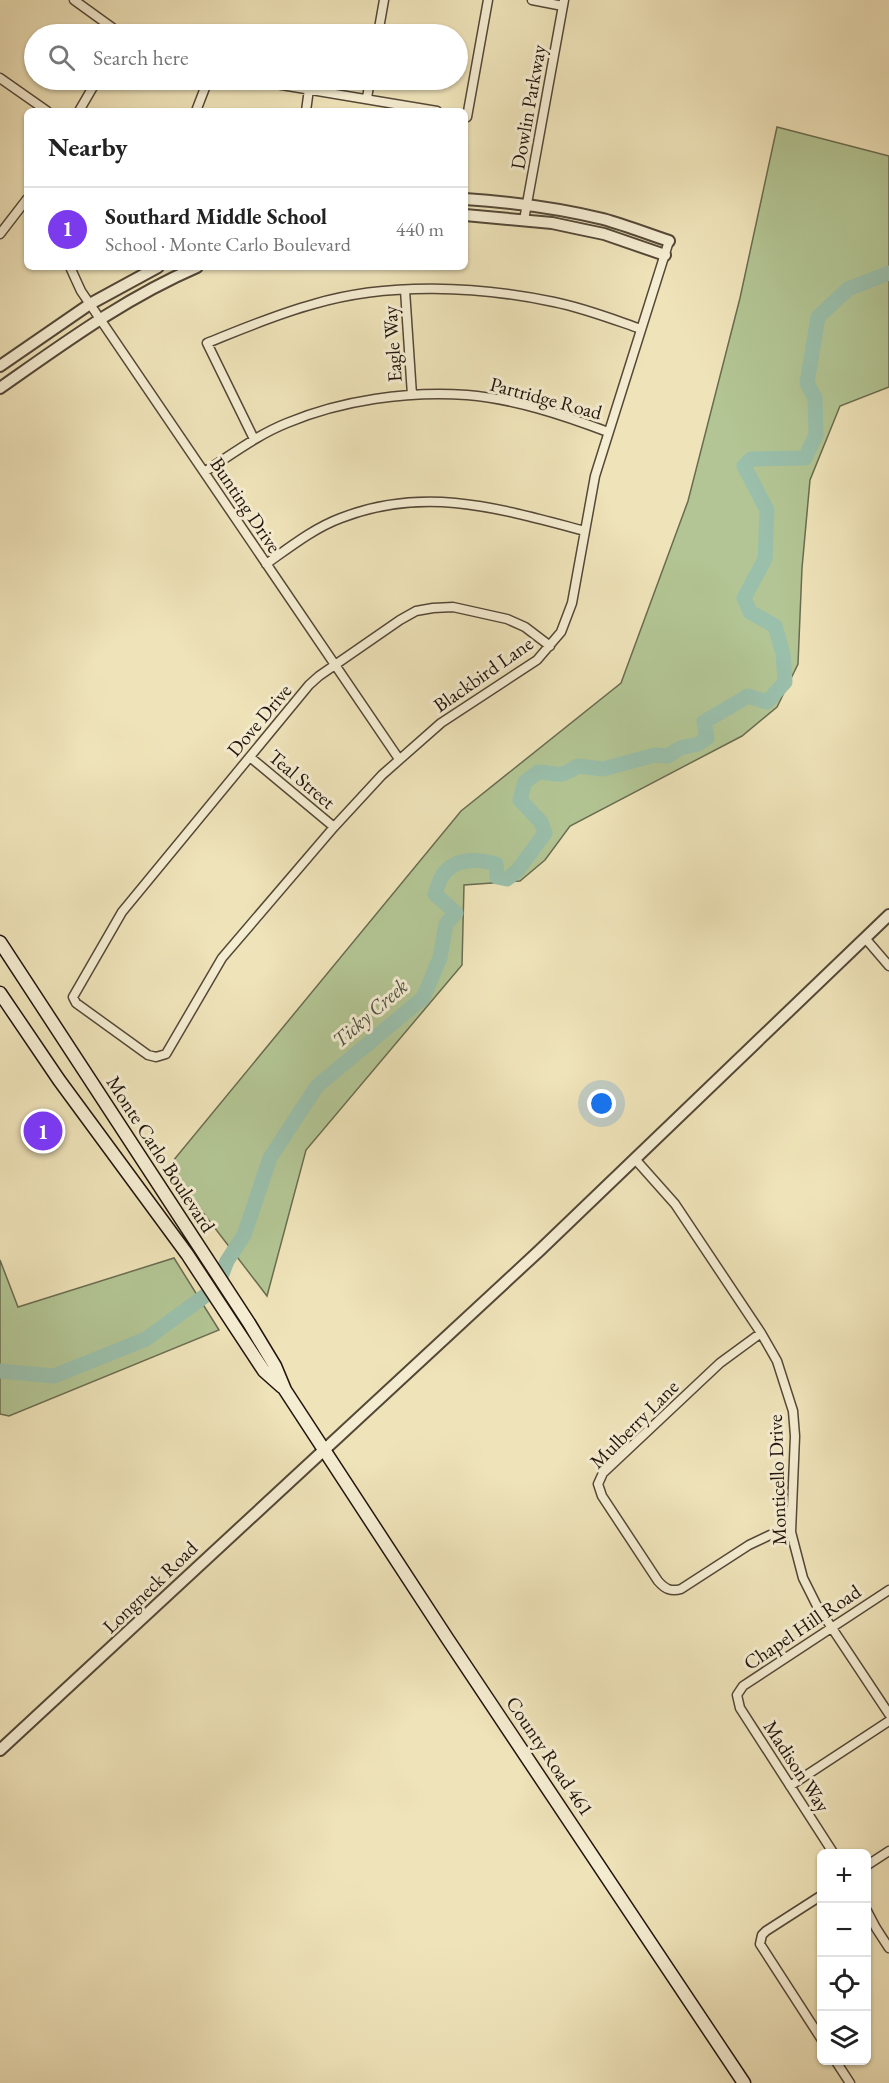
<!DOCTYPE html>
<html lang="en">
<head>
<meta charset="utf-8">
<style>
	body { margin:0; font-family:"EB Garamond",serif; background:#f6f6f6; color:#222 }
	.controls { position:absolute; right:18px; bottom:18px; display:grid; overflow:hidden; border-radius:9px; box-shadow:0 2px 4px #0004 }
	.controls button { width:54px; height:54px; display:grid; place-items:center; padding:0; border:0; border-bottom:2px solid #e0e0e0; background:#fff; color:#222; font:30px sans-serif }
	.you { position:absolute; left:602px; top:1104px; width:21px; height:21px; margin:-15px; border:4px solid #fff; border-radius:50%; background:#1a73e8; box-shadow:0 0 0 9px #1a73e833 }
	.badge { display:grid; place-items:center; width:39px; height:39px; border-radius:50%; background:#7c3aed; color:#fff; font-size:20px; font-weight:700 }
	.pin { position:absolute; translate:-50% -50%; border:3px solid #fff; box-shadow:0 2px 6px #0006 }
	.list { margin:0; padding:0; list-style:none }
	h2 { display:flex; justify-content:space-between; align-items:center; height:78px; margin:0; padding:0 24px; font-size:26px }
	h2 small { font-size:20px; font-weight:400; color:#767676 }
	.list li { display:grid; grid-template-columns:39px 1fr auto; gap:18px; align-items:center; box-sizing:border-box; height:84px; padding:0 24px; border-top:2px solid #e0e0e0 }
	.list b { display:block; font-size:22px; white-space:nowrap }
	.list p { margin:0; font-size:20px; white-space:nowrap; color:#767676 }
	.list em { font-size:20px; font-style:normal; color:#767676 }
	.icon { flex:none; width:33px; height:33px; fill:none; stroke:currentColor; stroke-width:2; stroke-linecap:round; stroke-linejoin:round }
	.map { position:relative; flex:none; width:889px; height:2083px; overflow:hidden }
	.search { position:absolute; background:#fff; box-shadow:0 2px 4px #0004; left:24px; top:24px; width:444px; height:66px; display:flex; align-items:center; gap:15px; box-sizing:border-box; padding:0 21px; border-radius:33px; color:#767676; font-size:22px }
	.panel { position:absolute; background:#fff; box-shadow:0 2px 4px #0004; left:24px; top:108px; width:444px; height:162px; border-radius:9px }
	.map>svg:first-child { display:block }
	.green { fill:#b3c594; stroke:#6a6c50; stroke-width:1.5 }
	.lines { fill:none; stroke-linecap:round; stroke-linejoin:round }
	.river { stroke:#9abfab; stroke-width:15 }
	.minor-casing { stroke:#544837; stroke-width:11 }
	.tertiary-casing { stroke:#544837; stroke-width:14 }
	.secondary-casing { stroke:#20140c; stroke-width:15 }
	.minor { stroke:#f5edd2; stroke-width:8 }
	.tertiary { stroke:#f5edd2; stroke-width:10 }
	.secondary { stroke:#f5edd2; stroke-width:12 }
	.labels { text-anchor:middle; stroke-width:6; stroke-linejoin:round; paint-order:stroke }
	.street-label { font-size:20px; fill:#20140c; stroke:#f5edd2 }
	.water-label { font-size:21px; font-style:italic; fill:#4b5044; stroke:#f5edd2 }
</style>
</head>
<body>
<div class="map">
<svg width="889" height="2083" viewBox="0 0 889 2083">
	<rect width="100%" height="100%" fill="#efe3b9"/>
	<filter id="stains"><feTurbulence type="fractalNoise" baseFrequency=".00333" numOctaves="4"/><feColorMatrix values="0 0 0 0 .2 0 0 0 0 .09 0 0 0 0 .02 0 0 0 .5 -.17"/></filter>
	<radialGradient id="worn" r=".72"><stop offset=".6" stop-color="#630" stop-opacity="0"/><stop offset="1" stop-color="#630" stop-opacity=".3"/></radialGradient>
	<!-- green -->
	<path class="green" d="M777 127 889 156V387L840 406 810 480 802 568 798 664 777 707 742 736 570 826 545 860 520 881 464 885 462 965 306 1150 267 1296 168 1167 461 811 621 683 688 501 740 298Z
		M174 1258 219 1330 9 1416 0 1414V1260L18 1307Z"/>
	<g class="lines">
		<!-- river -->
		<path class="river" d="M0 1371 54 1376 146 1339 217 1287 227 1261 244 1235 270 1158 317 1086 423 998 440 958 446 924 456 913 435 894C437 888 439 881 442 876 454 858 477 858 496 864L497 877 507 879 517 871 545 833 541 822 520 800 525 782 538 772C560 773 557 779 578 766L603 769 655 755 668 756 680 748 698 744 707 738 704 722 748 696 767 702 785 682 783 654 775 626 750 612 744 598 765 559 767 510 744 466 751 459 805 458 816 435 815 398 807 383 818 317 848 289 889 273"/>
		<defs>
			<path id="minor" d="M74 0 121 34
				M532 0 563 6
				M378 34 384 0
				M0 78 47 111
				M251 80 437 111
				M367 98 370 80
				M79 111 97 80
				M196 111 208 80
				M306 111 309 89
				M465 116 467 117 488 0
				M524 220 564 0
				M0 234 27 199
				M70 267 81 291 399 759
				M405 290 412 395
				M254 439 207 343C242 329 277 314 314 304 388 282 478 286 554 302 584 308 612 319 641 329
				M204 472C231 455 257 435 287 423 342 400 407 391 467 395 515 399 563 415 608 432
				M266 564C290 547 314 528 341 518 426 485 501 509 585 531
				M550 646 525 627 507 619 453 607 433 608 416 611 400 620 319 676 309 685 122 912 73 997 76 1003 148 1055 156 1057 166 1054 222 958 334 827 382 775 441 723 537 660 561 632 572 603 595 476 669 241
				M250 757 334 827
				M865 938 889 966
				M635 1159 675 1204 761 1333 777 1361 793 1411 795 1436 791 1532 803 1578 816 1604 889 1714
				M761 1333 720 1363 603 1473 598 1484 602 1496 658 1581C665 1589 671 1592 681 1589L749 1545 770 1535 791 1532
				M790 1786 889 1721
				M834 1854 740 1708 737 1695 743 1686 889 1590
				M866 1866 889 1851
				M822 1895 766 1931 762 1935 760 1944 822 2040
				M866 1909 876 1928 889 1948
				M835 2060 850 2083"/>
			<path id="tertiary" d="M465 199C511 202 558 208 603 219 625 225 648 234 669 241
				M465 215 552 223 580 229 604 234 665 255
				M0 366 90 304 158 267
				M0 388C63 344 125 298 197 267
				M0 1750 539 1251 889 915"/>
			<path id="secondary" d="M0 942 249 1323 275 1366 285 1390 447 1638 744 2083
				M0 993 59 1080 187 1254 264 1371 282 1387"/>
		</defs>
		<!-- minor casing -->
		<use href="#minor" class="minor-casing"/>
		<!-- tertiary casing -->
		<use href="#tertiary" class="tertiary-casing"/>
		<!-- secondary casing -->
		<use href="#secondary" class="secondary-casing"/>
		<!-- minor -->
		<use href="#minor" class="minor"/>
		<!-- tertiary -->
		<use href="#tertiary" class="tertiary"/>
		<!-- secondary -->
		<use href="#secondary" class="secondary"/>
	</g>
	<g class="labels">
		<!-- street labels -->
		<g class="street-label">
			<text transform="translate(528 107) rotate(-80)" y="7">Dowlin Parkway</text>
			<text transform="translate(392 344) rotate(-94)" y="7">Eagle Way</text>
			<text transform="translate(546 398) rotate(15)" y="7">Partridge Road</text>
			<text transform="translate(246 505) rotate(56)" y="7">Bunting Drive</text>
			<text transform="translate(483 674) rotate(-35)" y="7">Blackbird Lane</text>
			<text transform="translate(259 720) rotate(-50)" y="7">Dove Drive</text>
			<text transform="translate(302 779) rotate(40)" y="7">Teal Street</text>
			<text transform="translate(161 1154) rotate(57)" y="7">Monte Carlo Boulevard</text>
			<text transform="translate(634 1424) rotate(-45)" y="7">Mulberry Lane</text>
			<text transform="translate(777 1480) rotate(-92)" y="7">Monticello Drive</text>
			<text transform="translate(150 1587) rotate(-44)" y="7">Longneck Road</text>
			<text transform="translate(802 1627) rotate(-34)" y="7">Chapel Hill Road</text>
			<text transform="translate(550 1756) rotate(56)" y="7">County Road 461</text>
			<text transform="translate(797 1766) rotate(57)" y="7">Madison Way</text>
		</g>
		<!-- water labels -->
		<g class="water-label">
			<text transform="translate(370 1013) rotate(-41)" y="7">Ticky Creek</text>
		</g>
	</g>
	<rect width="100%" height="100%" filter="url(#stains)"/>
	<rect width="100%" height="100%" fill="url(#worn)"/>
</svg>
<div class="controls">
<button>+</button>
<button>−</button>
<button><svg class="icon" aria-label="locate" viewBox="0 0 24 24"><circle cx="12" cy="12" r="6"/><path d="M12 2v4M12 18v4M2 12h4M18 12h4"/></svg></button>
<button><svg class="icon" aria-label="layers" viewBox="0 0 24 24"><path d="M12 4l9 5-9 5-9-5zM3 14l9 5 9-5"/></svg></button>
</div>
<div class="you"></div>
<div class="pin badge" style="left:43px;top:1131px">1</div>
<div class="search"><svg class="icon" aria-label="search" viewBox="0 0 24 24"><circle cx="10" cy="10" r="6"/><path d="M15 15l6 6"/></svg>Search here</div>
<section class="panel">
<h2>Nearby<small></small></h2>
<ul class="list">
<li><span class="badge">1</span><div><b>Southard Middle School</b><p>School · Monte Carlo Boulevard</p></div><em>440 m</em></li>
</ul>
</section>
</div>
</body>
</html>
